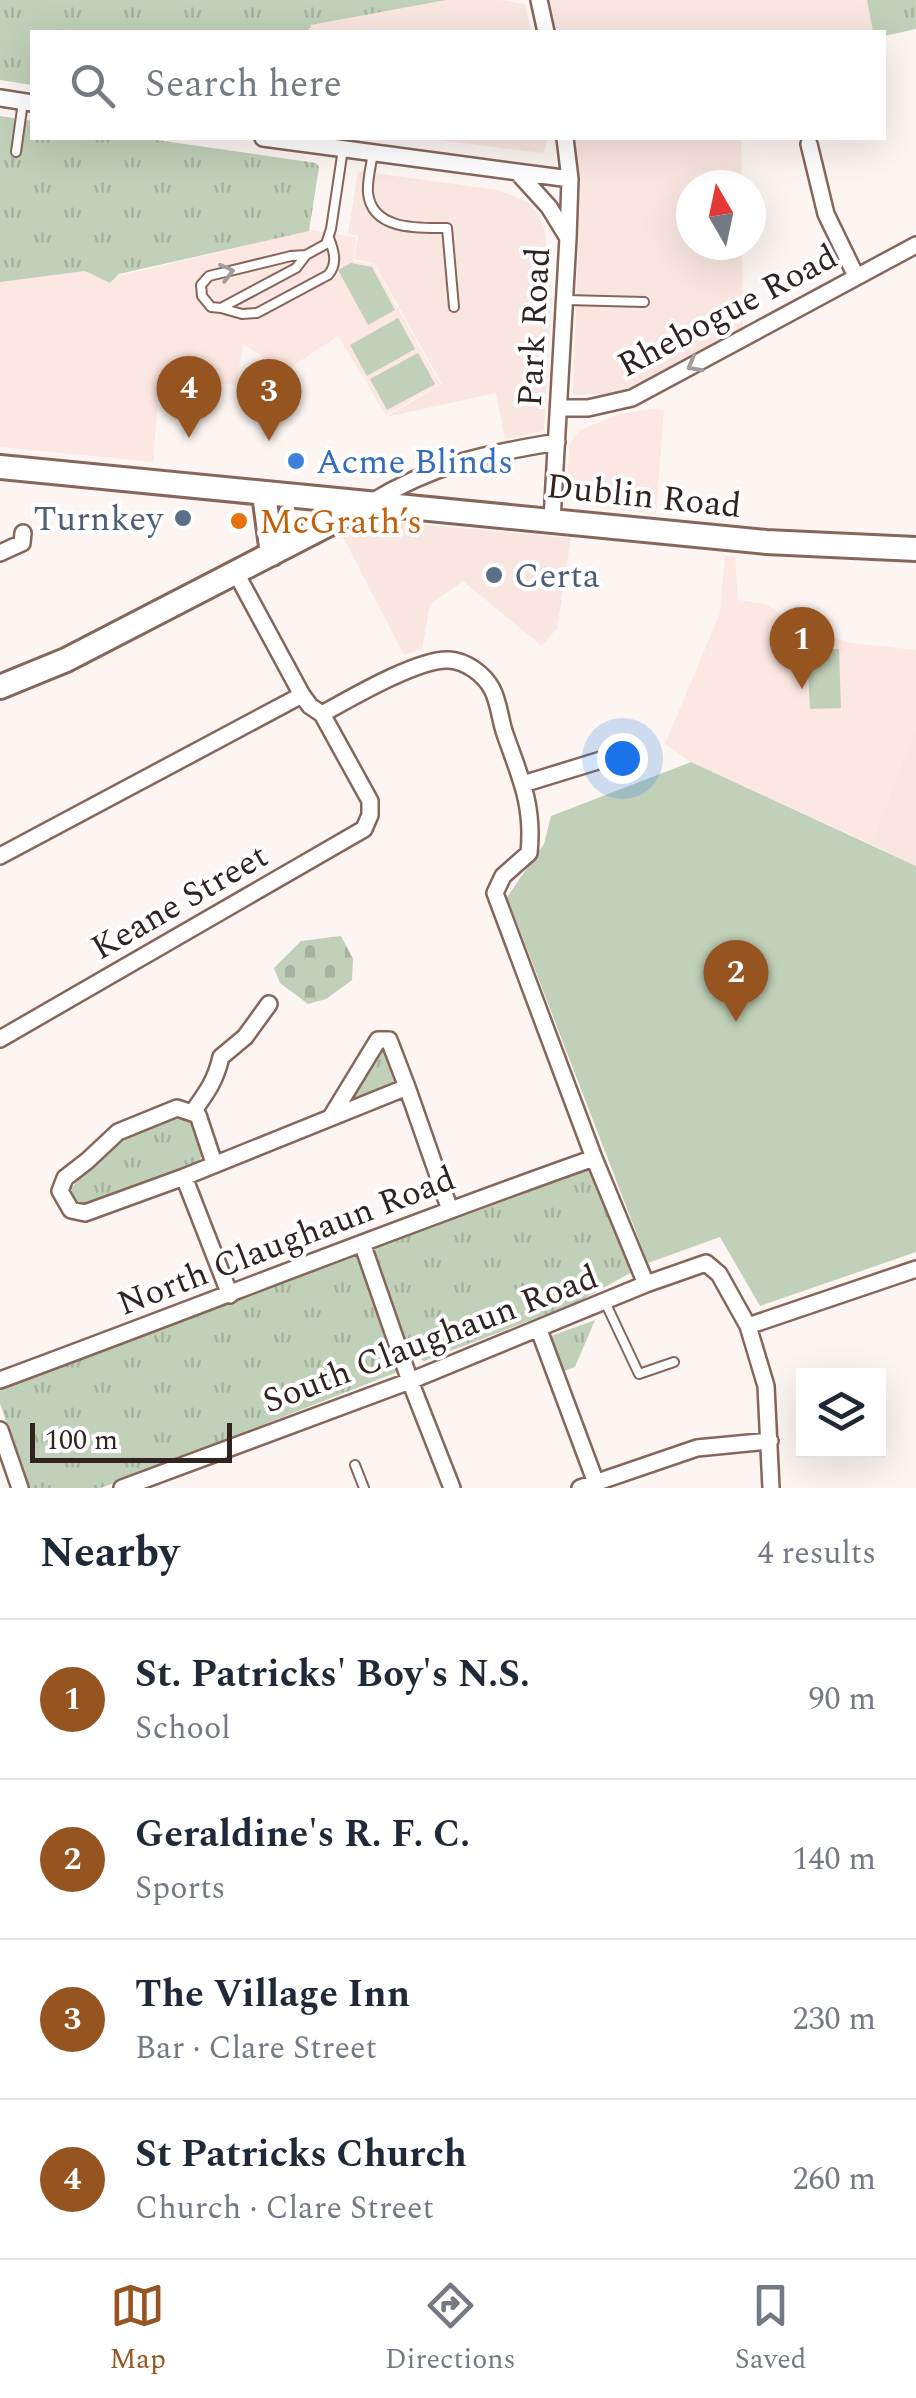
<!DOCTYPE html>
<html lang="en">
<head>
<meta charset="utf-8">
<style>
	body { margin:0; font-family:Spectral,serif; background:#f2f2f3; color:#1f2937 }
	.controls { position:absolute; right:30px; bottom:30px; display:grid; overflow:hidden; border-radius:0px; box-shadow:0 10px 40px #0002 }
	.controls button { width:90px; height:90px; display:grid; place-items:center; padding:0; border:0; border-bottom:2px solid #e0e1e3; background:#fff; color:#1f2937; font:50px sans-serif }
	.compass { position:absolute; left:676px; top:170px; width:90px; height:90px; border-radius:50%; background:#fff; box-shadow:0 10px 40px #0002; rotate:351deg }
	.scale { position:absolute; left:30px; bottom:25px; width:202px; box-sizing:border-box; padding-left:10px; border:5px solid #31231f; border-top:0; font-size:28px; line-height:35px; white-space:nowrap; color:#31231f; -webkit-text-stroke:8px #fff; paint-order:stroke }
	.you { position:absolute; left:622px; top:758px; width:35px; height:35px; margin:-25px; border:8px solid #fff; border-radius:50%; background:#1a73e8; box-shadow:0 0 0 15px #1a73e833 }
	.badge { display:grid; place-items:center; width:65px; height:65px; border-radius:50%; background:#965421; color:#fff; font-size:32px; font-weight:700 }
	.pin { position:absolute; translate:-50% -82px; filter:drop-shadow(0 2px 5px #0008) }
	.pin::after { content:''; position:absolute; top:52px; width:35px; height:30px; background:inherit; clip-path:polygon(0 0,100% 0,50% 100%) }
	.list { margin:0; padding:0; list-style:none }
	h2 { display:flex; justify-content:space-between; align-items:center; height:130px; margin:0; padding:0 40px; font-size:42px }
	h2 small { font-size:32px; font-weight:400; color:#747a83 }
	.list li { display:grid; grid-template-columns:65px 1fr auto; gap:30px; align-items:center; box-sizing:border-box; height:160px; padding:0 40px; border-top:2px solid #e0e1e3 }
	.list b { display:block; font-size:38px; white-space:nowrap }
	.list p { margin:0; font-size:32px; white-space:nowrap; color:#747a83 }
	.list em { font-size:32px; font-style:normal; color:#747a83 }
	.icon { flex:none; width:55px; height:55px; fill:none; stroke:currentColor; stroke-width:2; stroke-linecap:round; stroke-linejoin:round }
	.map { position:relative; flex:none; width:916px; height:1488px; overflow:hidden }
	.search { position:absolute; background:#fff; box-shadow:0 10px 40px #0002; left:30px; right:30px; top:30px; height:110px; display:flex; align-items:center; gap:25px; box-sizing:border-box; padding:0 35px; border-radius:0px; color:#747a83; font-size:38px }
	.sheet { height:770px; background:#fff }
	nav { display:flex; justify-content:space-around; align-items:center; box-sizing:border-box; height:140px; border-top:2px solid #e0e1e3; background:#fff; font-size:28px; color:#747a83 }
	nav a { display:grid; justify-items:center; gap:5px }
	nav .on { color:#965421 }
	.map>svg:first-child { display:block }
	.built { fill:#f9e6e0 }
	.education { fill:#fce7e2 }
	.grass { fill:url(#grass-tufts) }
	.cemetery { fill:url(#cemetery-stones) }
	.pitch { fill:#c1d0b8 }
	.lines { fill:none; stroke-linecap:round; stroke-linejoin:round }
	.service-casing { stroke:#86665b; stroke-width:12 }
	.minor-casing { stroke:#86665b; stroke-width:20 }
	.secondary-casing { stroke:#86665b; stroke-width:28 }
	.service { stroke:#fff; stroke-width:8 }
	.minor { stroke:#fff; stroke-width:15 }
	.secondary { stroke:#fff; stroke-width:22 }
	.oneway { stroke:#a29c9a }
	.shop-dot { fill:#3f7fe0; stroke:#fff; stroke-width:4 }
	.service-dot { fill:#5c6f8a; stroke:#fff; stroke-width:4 }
	.food-dot { fill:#e8710a; stroke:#fff; stroke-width:4 }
	.labels { text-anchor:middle; stroke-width:8; stroke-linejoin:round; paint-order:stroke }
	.street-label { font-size:35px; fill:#31231f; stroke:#fff }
	.shop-label { font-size:35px; fill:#366cbe; stroke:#fff; text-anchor:start }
	.service-label { font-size:35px; fill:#4e5e75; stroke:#fff; text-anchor:end }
	.food-label { font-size:35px; fill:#c56008; stroke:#fff; text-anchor:start }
</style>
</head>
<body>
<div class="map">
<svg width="916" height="1488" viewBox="0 0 916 1488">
	<defs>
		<pattern id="grass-tufts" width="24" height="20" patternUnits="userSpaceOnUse" patternTransform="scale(2.5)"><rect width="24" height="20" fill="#c1d0b8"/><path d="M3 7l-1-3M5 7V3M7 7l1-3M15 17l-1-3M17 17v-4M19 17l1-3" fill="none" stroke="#a6b29e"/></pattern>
		<pattern id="cemetery-stones" width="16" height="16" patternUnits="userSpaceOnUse" patternTransform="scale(2.5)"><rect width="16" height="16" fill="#c1d0b8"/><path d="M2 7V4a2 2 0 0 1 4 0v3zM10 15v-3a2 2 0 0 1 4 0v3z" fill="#a6b29e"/></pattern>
	</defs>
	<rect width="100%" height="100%" fill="#fcf5f2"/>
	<!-- built -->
	<path class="built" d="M446 0H500L525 4 531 32H308L310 25Z
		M549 0H867L873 32H556Z
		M423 138H548L543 153Z
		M575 138H741L742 185H691V245H742L743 331 653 379 618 394 573 395 580 187Z
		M358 171 498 190 528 202 539 216 545 230 552 294 544 431 505 439 496 393 386 417 442 384 374 263 354 259 358 236 348 234Z
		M379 521 571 538 557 628 542 646 463 581 430 604 422 649 404 655 340 531Z
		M916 727V866L871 844Z"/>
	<!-- education -->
	<path class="education" d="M310 230 356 237 353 261 373 264 440 384 386 415 338 336 285 371 243 344 236 385 160 379 153 462 0 447V282L86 271 110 283 119 276Z
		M653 409 664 410 656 514 594 507 574 500 569 495 566 484 570 443 580 430 620 414Z
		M735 555 738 600 765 604 802 629 851 643 916 650V727L871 844 691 762 665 744 720 613 725 556Z"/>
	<!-- grass -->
	<path class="grass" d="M0 0H446L311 25 308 32H32V85L0 80Z
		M867 0H916V29L884 36V32H873Z
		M0 116 32 121V138H143L316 163 319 167 309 231 119 274 110 283 85 271 0 282Z
		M380 1049H384L397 1084 346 1105Z
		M180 1116 193 1121 204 1153 198 1162 90 1208 76 1203 71 1189 77 1181 124 1140Z
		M589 1164 632 1272 576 1303 424 1361 410 1354 372 1246Z
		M356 1252 400 1371 101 1488H27L0 1403V1388Z
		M595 1320 575 1367 562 1372 551 1336Z"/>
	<!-- cemetery -->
	<path class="cemetery" d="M341 936 353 959 352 980 326 999 308 1004 280 983 274 968 301 941Z"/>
	<!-- pitch -->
	<path class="pitch" d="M351 263 372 267 395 310 368 325 338 270Z
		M398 318 415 349 367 376 350 345Z
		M418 353 435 384 387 410 370 379Z
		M839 649 841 708 810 709 807 650Z
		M691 762 916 866V1252L760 1306 720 1237 648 1263 507 897 544 844 551 816Z"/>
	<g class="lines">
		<defs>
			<path id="service" d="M16 152 23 102
				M373 153C371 166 367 180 368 193 372 231 420 228 447 228L454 307
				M306 255 291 256 209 276 201 285 202 296 211 307 221 308 296 268 306 255 326 244 331 229 343 149
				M566 300 644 302
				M221 308 242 314 257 313 328 275C338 264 334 251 329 238
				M605 1302 639 1374 674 1362
				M355 1465 364 1488"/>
			<path id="minor" d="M539 0 546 32
				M0 98 32 103
				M263 138 570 179
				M809 144 826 214 856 276
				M519 174 549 207 568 238
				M560 408H588L632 398 916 245
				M370 503C434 464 484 454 557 442
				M552 520 568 238 570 179 565 138
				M0 553 22 543 23 533
				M322 714C351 698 419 658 449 660 466 661 484 674 492 689 499 702 500 720 505 734 520 777 534 805 529 853L503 876 495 893 594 1158 646 1284
				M523 784 601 760
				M0 856 302 695
				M0 1039 364 829 370 815V801L322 714 310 706 302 695 236 573
				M192 1113C207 1092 215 1082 221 1057L245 1037 269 1004
				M331 1117 378 1040H389L407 1087
				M184 1177 85 1213 71 1210 60 1191 65 1178 87 1161 118 1132 177 1108 198 1115 214 1163
				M362 1243 410 1381 452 1488
				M230 1295 184 1177 407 1087 450 1210
				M748 1326 766 1386 771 1488
				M539 1330 596 1483
				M0 1380C198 1307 395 1228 594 1158
				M0 1430 20 1488
				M122 1488 410 1381 646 1284 706 1263 719 1274 748 1326 916 1269
				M580 1488 697 1448 770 1441"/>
			<path id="secondary" d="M0 467 766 542 916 549
				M264 494 272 554
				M0 687 66 660 366 505"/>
		</defs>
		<!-- service casing -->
		<use href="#service" class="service-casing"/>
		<!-- minor casing -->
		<use href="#minor" class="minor-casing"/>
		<!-- secondary casing -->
		<use href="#secondary" class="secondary-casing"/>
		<!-- service -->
		<use href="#service" class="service"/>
		<!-- minor -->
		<use href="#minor" class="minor"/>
		<!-- secondary -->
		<use href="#secondary" class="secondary"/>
	</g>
	<!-- one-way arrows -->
	<defs><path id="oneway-chevron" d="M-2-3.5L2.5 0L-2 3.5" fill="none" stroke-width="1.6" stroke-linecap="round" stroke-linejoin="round" transform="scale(2.5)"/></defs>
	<g class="oneway">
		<use href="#oneway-chevron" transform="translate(227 272) rotate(-14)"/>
		<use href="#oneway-chevron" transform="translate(694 365) rotate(151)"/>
	</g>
	<!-- markers -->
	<circle class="shop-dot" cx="296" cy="461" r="10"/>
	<g class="service-dot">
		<circle cx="183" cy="518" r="10"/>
		<circle cx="494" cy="575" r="10"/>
	</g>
	<circle class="food-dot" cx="239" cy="521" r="10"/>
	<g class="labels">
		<!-- street labels -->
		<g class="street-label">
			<text transform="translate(727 310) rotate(-28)" y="12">Rhebogue Road</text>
			<text transform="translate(533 327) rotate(-87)" y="12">Park Road</text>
			<text transform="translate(644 495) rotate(6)" y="12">Dublin Road</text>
			<text transform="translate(179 901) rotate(-30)" y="12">Keane Street</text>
			<text transform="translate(286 1240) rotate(-21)" y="12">North Claughaun Road</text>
			<text transform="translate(430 1338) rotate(-21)" y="12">South Claughaun Road</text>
		</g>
		<!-- shop labels -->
		<g class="shop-label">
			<text x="316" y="473">Acme Blinds</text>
		</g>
		<!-- service labels -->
		<g class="service-label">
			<text x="163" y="530">Turnkey</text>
			<text x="514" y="587" text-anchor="start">Certa</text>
		</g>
		<!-- food labels -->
		<g class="food-label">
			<text x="259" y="533">McGrath’s</text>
		</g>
	</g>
</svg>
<div class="controls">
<button><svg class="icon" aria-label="layers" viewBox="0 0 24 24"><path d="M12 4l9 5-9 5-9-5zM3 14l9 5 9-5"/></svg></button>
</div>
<svg class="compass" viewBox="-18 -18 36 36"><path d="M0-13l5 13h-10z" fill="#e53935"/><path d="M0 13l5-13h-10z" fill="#747a83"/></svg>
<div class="scale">100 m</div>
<div class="you"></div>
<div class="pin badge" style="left:802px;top:689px">1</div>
<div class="pin badge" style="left:736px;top:1022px">2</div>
<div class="pin badge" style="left:269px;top:441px">3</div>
<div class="pin badge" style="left:189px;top:438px">4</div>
<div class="search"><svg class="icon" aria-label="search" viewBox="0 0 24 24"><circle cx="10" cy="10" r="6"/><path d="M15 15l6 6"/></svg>Search here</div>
</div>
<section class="sheet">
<h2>Nearby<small>4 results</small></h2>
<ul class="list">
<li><span class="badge">1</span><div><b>St. Patricks' Boy's N.S.</b><p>School</p></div><em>90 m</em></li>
<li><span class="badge">2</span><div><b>Geraldine's R. F. C.</b><p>Sports</p></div><em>140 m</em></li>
<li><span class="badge">3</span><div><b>The Village Inn</b><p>Bar · Clare Street</p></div><em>230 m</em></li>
<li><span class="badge">4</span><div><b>St Patricks Church</b><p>Church · Clare Street</p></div><em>260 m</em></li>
</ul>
</section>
<nav>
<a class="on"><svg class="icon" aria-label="map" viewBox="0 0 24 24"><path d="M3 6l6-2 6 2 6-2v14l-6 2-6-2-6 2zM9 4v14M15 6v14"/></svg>Map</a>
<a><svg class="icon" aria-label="directions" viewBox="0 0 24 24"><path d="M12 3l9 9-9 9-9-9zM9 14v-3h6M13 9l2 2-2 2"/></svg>Directions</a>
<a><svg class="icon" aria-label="saved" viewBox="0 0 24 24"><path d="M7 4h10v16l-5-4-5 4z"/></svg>Saved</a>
</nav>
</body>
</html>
